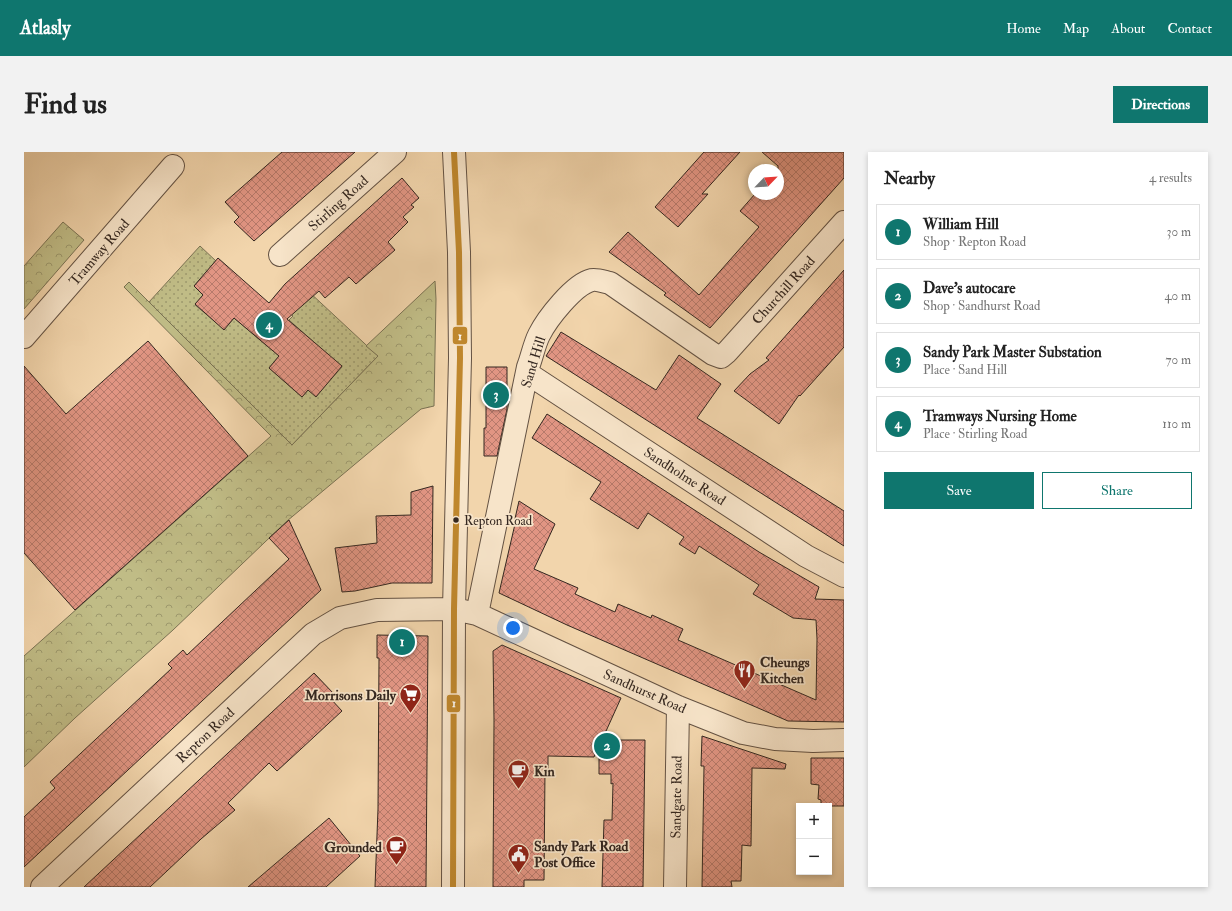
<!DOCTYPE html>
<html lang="en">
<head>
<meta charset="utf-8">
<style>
	body { margin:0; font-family:"IM FELL Double Pica",serif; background:#f2f2f2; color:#222 }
	.controls { position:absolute; right:12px; bottom:12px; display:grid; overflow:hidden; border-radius:0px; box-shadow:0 2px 6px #0003 }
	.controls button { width:36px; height:36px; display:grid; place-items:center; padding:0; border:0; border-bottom:1px solid #e0e0e0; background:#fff; color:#222; font:20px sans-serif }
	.compass { position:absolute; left:724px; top:12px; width:36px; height:36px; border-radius:50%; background:#fff; box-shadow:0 2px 6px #0003; rotate:65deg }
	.you { position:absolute; left:489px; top:476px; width:14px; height:14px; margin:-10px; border:3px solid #fff; border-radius:50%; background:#1a73e8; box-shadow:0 0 0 6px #1a73e833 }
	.badge { display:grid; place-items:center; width:26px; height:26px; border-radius:50%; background:#0f766e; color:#fff; font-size:13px; font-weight:700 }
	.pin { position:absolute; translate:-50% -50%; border:2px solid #fff; box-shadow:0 1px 4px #0006 }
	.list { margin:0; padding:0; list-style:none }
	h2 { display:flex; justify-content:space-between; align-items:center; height:52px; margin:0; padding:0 16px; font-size:17px }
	h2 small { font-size:13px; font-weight:400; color:#767676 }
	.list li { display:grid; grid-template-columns:26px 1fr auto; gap:12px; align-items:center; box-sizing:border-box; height:56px; margin:0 8px 8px; padding:0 8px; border:1px solid #e0e0e0; border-radius:0px }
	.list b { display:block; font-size:15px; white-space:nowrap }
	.list p { margin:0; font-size:13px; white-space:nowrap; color:#767676 }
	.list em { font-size:13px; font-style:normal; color:#767676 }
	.actions { display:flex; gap:8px; padding:12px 16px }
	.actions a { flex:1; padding:9px 0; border:1px solid #0f766e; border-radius:0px; text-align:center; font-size:14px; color:#0f766e }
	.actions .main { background:#0f766e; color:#fff }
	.map { position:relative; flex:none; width:820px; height:735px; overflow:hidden; border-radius:0px }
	header { display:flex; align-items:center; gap:24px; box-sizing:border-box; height:56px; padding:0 20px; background:#0f766e; color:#fff }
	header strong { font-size:19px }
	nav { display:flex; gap:22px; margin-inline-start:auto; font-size:14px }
	.intro { display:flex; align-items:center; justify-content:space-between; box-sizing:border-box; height:96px; padding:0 24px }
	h1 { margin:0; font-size:28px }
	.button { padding:10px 18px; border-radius:0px; background:#0f766e; color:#fff; font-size:14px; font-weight:700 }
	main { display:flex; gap:24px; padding:0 24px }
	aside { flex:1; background:#fff; border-radius:0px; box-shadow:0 2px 6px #0003 }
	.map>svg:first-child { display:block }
	.grass { fill:url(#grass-dots); stroke:#7a7253 }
	.forest { fill:url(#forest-crowns); stroke:#7a7253 }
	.building { fill:url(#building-cross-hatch); stroke:#342720 }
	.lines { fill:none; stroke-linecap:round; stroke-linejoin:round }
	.street-casing { stroke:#645243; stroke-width:24 }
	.street { stroke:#f7e4c9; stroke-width:22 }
	.bus-1-casing { stroke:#f7e4c9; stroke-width:9 }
	.bus-1 { stroke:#bf872d; stroke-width:6 }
	.bus-dot { fill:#342720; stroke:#f7e4c9; stroke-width:1.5 }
	.labels { text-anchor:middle; stroke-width:3.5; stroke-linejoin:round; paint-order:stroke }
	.bus-label { font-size:13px; fill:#342720; stroke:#f7e4c9; text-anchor:start }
	.street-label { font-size:14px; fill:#342720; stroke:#f7e4c9 }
	.poi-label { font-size:14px; font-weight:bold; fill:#342720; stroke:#f7e4c9; text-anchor:start }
	.line-badge { stroke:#f7e4c9; stroke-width:1.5 }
	.badge-label { font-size:11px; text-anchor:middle; font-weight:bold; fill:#fff }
</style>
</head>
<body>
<header>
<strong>Atlasly</strong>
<nav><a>Home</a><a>Map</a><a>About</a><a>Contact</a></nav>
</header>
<div class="intro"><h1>Find us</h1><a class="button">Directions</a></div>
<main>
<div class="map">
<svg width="820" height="735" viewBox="0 0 820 735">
	<defs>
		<pattern id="grass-dots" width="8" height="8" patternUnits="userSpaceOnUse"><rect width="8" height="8" fill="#c0bc86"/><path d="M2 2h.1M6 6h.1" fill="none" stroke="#9d996d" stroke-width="1.8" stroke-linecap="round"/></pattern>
		<pattern id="forest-crowns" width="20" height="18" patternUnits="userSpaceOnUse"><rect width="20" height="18" fill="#c0bc86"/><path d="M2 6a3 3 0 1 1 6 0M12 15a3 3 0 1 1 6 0" fill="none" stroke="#9d996d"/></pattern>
		<pattern id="building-cross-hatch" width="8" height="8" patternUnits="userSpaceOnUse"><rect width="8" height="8" fill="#e19583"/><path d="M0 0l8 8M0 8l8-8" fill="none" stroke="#b77a6b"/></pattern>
	</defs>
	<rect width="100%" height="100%" fill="#f2d5ac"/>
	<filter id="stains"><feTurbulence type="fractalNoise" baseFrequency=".005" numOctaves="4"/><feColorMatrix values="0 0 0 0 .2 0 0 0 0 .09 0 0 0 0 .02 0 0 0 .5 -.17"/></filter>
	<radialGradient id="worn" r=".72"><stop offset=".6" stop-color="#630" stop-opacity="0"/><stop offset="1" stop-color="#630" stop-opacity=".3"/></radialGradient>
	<!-- grass -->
	<path class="grass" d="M176 94 192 109 170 134 179 143 171 153 200 177 210 166 255 204 245 216 278 245 284 238 292 244 318 215 265 168 269 164 249 146 269 125 354 204 268 293 125 150Z"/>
	<!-- forest -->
	<path class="forest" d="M39 70 60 88 0 157V114Z
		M411 129 412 147 410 254 397 257 263 369 149 478 51 566 0 615V504L247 284 100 135 105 130 268 293 354 204 342 194Z"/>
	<!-- building -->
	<path class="building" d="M258 0H331L230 89 210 70 215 65 201 50Z
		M680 0H716L678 42H684L654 75 631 55Z
		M738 0H820V26L686 176 640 143 642 141 585 100 604 80 675 143 735 75 716 59 731 42H754V14Z
		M378 26 395 46 387 53 390 55 379 65 384 70 364 90 371 98 332 132 325 125 301 146 295 139 263 167 318 214 292 245 284 238 278 245 245 216 255 204 210 166 200 178 171 152 179 143 170 134 194 106 245 151 261 132Z
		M820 118V195L776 244 775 243 755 272 710 239 726 222 745 208 742 206Z
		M537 180 632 238 655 203 697 232 673 266 820 359V394L522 204Z
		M124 189 224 304 51 458 0 401V214L42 262Z
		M462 215H483V257L473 304H460V276H462Z
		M523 262 735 400 795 435 791 447 820 448V570L764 569 543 473 475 441 491 372 490 371 495 349 531 372 510 417 554 436 551 442 591 460 594 452 627 466 628 463 659 477 654 488 792 548 793 487 792 468 769 466 729 442 735 433 675 394 671 402 655 392 660 385 624 361 614 377 566 347 577 330 508 286Z
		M409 334 408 431H368L331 439 318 440 311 396 353 391 352 364 387 363V340Z
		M265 368 297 438 0 715V665L31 636 26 630 148 516 144 512 159 498 163 503 265 407 245 386Z
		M353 483 404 484 402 735H351L354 657 355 506H353Z
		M478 493 597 546 578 588H621L619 735H578L580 668H588L589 631 587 632V622H575V593L570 605 524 604V618H521L520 728H500V735H469L470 568 469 499Z
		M290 521 310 542 306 546 318 559 277 597 253 619 245 611 204 651 211 658 177 687 126 735H60Z
		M678 584 762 612 761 617 728 616 727 694 718 693 717 729H707L708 735H678L680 614H677Z
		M787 606H820V654H797V648L794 647 795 633 787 632Z
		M305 666 336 704 302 735H224Z"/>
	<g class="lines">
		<defs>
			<path id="street" d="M256 103 371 0
				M0 185 149 14
				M503 221 782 404 820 424
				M453 462 504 215C508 205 510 193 515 183 523 167 550 132 568 128 573 127 581 130 586 131L689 202 697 205 703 200 820 70
				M18 735 289 482 316 466 353 458 430 457 453 462 654 555 719 581 751 587 789 589 820 588
				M429 735 430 457 436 206 435 100 430 0
				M651 735 654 555"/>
		</defs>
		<!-- street casing -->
		<use href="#street" class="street-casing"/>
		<!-- street -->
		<use href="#street" class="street"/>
		<defs>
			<path id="bus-1" d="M429 735 430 457 436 206 435 100 430 0"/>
		</defs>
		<!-- bus-1 casing -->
		<use href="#bus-1" class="bus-1-casing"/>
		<!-- bus-1 -->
		<use href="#bus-1" class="bus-1"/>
	</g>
	<!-- icons -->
	<defs>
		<symbol id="restaurant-pin" viewBox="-11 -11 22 30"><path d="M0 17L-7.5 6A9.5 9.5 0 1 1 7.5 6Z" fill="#8f2418" stroke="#f7e4c9"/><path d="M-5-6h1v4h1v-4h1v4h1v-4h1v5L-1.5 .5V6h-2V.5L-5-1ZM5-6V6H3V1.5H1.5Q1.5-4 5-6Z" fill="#fff"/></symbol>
		<symbol id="supermarket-pin" viewBox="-11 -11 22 30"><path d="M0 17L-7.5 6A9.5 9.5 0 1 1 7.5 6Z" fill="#8f2418" stroke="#f7e4c9"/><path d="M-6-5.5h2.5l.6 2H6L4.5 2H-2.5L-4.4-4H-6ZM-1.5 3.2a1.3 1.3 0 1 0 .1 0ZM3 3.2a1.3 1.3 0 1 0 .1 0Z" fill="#fff"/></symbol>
		<symbol id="cafe-pin" viewBox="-11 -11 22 30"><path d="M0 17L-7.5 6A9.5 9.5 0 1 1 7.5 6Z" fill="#8f2418" stroke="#f7e4c9"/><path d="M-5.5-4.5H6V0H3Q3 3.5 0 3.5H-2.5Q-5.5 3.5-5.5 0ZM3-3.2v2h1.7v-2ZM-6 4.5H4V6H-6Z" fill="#fff"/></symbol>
		<symbol id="civic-pin" viewBox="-11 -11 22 30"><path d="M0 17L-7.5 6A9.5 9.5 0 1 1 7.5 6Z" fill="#8f2418" stroke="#f7e4c9"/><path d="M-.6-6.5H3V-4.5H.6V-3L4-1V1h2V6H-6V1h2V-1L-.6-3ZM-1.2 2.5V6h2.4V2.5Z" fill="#fff"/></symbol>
	</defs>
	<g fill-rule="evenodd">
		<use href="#restaurant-pin" x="708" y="506" width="25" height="34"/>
		<use href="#supermarket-pin" x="374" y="530" width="25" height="34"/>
		<use href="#cafe-pin" x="482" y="606" width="25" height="34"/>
		<use href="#cafe-pin" x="360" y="682" width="25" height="34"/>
		<use href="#civic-pin" x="482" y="690" width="25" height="34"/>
	</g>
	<!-- markers -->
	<circle class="bus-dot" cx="432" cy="368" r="3.5"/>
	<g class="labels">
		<!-- bus labels -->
		<g class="bus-label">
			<text x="440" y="373">Repton Road</text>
		</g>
		<!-- street labels -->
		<g class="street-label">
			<text transform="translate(314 51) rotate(-42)" y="5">Stirling Road</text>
			<text transform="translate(75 100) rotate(-49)" y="5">Tramway Road</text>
			<text transform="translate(759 138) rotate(-48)" y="5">Churchill Road</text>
			<text transform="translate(509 210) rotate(-73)" y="5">Sand Hill</text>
			<text transform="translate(661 324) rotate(33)" y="5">Sandholme Road</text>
			<text transform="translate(621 539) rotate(24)" y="5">Sandhurst Road</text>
			<text transform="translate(181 583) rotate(-43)" y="5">Repton Road</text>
			<text transform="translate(652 645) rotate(-89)" y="5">Sandgate Road</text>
		</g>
		<!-- poi labels -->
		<g class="poi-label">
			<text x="736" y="515">Cheungs<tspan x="736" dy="16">Kitchen</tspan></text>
			<text x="372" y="548" text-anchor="end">Morrisons Daily</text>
			<text x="510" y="624">Kin</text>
			<text x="510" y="699">Sandy Park Road<tspan x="510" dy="16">Post Office</tspan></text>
			<text x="358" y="700" text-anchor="end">Grounded</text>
		</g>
	</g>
	<g class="line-badge">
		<rect x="428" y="174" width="16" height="19" rx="4" fill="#bf872d"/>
		<rect x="422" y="542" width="15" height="19" rx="4" fill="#bf872d"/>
	</g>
	<g class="badge-label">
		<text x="436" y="188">1</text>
		<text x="430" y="555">1</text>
	</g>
	<rect width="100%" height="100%" filter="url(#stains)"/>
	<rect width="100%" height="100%" fill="url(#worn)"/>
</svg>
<div class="controls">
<button>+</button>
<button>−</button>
</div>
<svg class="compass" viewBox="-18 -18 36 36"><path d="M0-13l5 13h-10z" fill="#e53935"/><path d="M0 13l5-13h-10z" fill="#767676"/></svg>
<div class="you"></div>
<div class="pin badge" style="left:378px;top:490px">1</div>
<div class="pin badge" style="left:583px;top:594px">2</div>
<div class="pin badge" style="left:472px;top:243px">3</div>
<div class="pin badge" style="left:245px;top:173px">4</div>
</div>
<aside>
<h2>Nearby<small>4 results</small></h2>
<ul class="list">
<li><span class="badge">1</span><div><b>William Hill</b><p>Shop · Repton Road</p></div><em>30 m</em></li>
<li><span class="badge">2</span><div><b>Dave's autocare</b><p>Shop · Sandhurst Road</p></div><em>40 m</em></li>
<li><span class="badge">3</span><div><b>Sandy Park Master Substation</b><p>Place · Sand Hill</p></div><em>70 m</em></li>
<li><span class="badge">4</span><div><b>Tramways Nursing Home</b><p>Place · Stirling Road</p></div><em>110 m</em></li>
</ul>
<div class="actions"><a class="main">Save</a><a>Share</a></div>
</aside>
</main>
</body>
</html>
